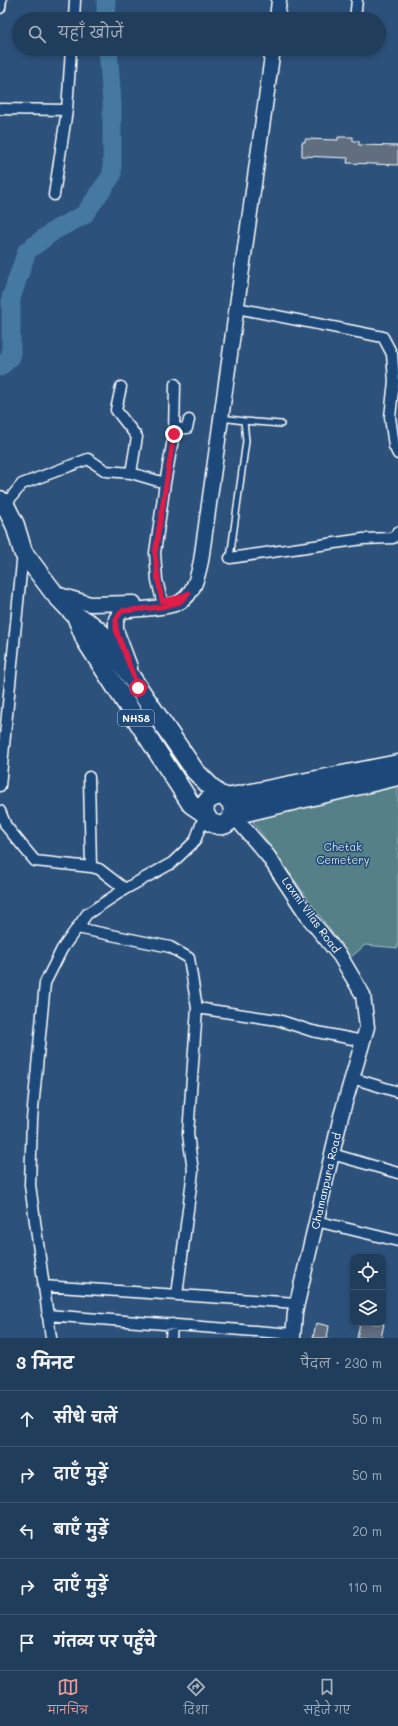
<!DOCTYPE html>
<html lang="hi">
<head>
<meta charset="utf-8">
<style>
	body { margin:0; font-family:Mali,"Playpen Sans Deva",sans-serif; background:#294462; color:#f1f3f6 }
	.controls { position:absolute; right:12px; bottom:12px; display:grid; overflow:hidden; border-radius:8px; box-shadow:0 2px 6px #0003 }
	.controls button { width:36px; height:36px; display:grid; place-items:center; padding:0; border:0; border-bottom:1px solid #3e5672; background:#213d5c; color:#f1f3f6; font:20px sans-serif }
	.stop { position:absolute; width:12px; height:12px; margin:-9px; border:3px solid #e11d48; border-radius:50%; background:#fff }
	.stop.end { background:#e11d48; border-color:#fff; box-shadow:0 1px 4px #0008 }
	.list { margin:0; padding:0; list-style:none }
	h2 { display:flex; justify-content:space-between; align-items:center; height:52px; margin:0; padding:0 16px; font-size:17px }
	h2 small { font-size:13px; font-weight:400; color:#a2aebb }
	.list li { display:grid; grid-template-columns:26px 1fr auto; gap:12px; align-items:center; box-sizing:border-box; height:56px; padding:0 16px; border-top:1px solid #3e5672 }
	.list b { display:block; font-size:15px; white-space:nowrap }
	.list em { font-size:13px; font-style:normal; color:#a2aebb }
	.icon { flex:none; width:22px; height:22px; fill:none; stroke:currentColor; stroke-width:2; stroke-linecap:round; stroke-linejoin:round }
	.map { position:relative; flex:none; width:398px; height:1338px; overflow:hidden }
	.search { position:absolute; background:#213d5c; box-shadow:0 2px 6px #0003; left:12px; right:12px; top:12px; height:44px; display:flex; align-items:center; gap:10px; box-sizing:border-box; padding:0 14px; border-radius:22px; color:#a2aebb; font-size:15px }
	.sheet { height:332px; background:#213d5c }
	nav { display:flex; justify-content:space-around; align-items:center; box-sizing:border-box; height:56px; border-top:1px solid #3e5672; background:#213d5c; font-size:11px; color:#a2aebb }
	nav a { display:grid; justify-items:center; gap:2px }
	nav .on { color:#e69b98 }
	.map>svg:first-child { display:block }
	.green { fill:#558087; stroke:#aac0c3 }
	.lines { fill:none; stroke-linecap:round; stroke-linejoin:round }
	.river { stroke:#4479a2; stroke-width:19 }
	.building { fill:#606e80; stroke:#fff }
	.lane-casing { stroke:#fff; stroke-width:8 }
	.street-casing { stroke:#fff; stroke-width:13 }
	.secondary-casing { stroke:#fff; stroke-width:17 }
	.highway-casing { stroke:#fff; stroke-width:21 }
	.lane { stroke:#1f4a7a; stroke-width:5 }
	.street { stroke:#1f4a7a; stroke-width:10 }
	.secondary { stroke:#1f4a7a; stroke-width:14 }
	.highway { stroke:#1f4a7a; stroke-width:18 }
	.route { stroke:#e11d48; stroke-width:5 }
	.labels { text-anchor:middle; stroke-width:3; stroke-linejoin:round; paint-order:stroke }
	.shield { fill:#1f4a7a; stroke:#bcc9d7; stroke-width:1 }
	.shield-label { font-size:10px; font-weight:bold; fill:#fff }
	.park-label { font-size:11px; fill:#d4dfe1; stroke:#1f4a7a }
	.street-label { font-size:11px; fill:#fff; stroke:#1f4a7a }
</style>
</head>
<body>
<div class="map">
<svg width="398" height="1338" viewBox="0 0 398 1338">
	<rect width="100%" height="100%" fill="#2c517b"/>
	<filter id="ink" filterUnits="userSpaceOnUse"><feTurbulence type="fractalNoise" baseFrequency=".025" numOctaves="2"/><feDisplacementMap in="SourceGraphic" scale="8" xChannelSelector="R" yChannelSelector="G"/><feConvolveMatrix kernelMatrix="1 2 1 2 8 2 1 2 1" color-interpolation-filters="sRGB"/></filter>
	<g filter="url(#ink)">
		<!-- green -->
		<path class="green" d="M398 784V948L365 945 350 958 251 819Z"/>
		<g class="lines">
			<!-- river -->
			<path class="river" d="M106 19V0
				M0 367 11 357V298L27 251 55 230 84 215 112 175V103L108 49"/>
		</g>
		<!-- building -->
		<path class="building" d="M338 137H353V141H359V145L398 146V165L347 163 348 158 302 156V142H305V139L338 140Z
			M316 1323 329 1326 327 1338H313Z
			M360 1323 384 1324 381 1338H357Z"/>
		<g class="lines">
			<defs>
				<path id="lane" d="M222 418 244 421 246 441 230 558
					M244 421 281 424"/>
				<path id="street" d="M0 8 1 0
					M74 19 75 0
					M355 19 357 0
					M0 109 67 110 71 49
					M54 195 67 110
					M237 308 383 337 392 354 394 381 390 417 394 446 398 454
					M121 387 116 410 137 437 131 473
					M174 429 187 428 189 420
					M165 483 174 434 175 384
					M5 505 22 484 88 459 106 471 131 473 165 483 155 553 157 580 162 601
					M230 558 363 539 393 538 398 532
					M89 777 91 867 99 869 125 889
					M0 786 23 552
					M0 811 6 826 35 861 91 867
					M77 928 170 947 189 958 197 1008 188 1134 193 1171 177 1295
					M197 1008 278 1020 312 1031 363 1041
					M352 1078 398 1092
					M332 1154 398 1173
					M316 1221 398 1241
					M43 1286 297 1303
					M47 1315 293 1334
					M51 1338 30 1185 32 1119 45 983 62 949 87 914 125 889 172 863 195 841 205 814
					M171 1338 172 1324"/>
				<path id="secondary" d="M277 19 279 0
					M56 594 90 604 134 603
					M130 667 116 630V619L122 611C135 609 171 608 180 602 194 594 198 575 201 561L273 49
					M233 815 268 856 309 918 340 956 363 995 367 1027 341 1116 295 1312 293 1338"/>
				<path id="highway" d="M0 500 5 505 15 525 23 552 54 593 76 616 86 641 191 804C195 807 200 810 204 813 207 816 208 821 212 823 241 836 238 784 212 798 205 801 204 807 205 814
					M76 616 90 624 101 633 195 771 220 796
					M226 798 398 764
					M233 815 398 776"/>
			</defs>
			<!-- lane casing -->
			<use href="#lane" class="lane-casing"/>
			<!-- street casing -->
			<use href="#street" class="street-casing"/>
			<!-- secondary casing -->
			<use href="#secondary" class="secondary-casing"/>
			<!-- highway casing -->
			<use href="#highway" class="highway-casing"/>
			<!-- lane -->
			<use href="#lane" class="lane"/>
			<!-- street -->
			<use href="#street" class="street"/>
			<!-- secondary -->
			<use href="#secondary" class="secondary"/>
			<!-- highway -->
			<use href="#highway" class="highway"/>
		</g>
	</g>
	<g class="lines" filter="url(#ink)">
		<!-- route -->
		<path class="route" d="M138 688 116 630V619L122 611 161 607 180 602 189 593 178 598 162 601 158 580 155 553 174 434"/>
	</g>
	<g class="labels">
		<!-- shield labels -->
		<rect class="shield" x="118" y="710" width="36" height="16" rx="3"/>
		<g class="shield-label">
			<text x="136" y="722">NH58</text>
		</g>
		<!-- park labels -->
		<g class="park-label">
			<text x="343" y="851">Chetak<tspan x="343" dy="13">Cemetery</tspan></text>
		</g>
		<!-- street labels -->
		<g class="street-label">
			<text transform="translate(311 915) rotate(54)" y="4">Laxmi Vilas Road</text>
			<text transform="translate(326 1181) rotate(-77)" y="4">Chamanpura Road</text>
		</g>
	</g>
</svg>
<div class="controls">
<button><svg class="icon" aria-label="locate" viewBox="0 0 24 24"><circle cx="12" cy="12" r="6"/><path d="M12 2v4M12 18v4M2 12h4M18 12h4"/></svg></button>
<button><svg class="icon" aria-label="layers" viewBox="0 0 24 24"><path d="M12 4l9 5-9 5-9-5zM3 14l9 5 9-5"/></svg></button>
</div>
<div class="stop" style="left:138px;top:688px"></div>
<div class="stop end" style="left:174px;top:434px"></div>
<div class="search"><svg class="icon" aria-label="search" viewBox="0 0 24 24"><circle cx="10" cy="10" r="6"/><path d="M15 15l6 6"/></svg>यहाँ खोजें</div>
</div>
<section class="sheet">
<h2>3 मिनट<small>पैदल · 230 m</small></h2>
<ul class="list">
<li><svg class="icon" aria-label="ahead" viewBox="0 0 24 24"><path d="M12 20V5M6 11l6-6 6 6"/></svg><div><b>सीधे चलें</b></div><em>50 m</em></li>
<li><svg class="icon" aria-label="right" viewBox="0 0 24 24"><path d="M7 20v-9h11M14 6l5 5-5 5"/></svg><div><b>दाएँ मुड़ें</b></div><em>50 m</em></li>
<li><svg class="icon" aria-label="left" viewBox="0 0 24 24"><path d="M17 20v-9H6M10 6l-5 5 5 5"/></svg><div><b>बाएँ मुड़ें</b></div><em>20 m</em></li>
<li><svg class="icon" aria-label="right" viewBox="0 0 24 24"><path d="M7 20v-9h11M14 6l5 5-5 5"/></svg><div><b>दाएँ मुड़ें</b></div><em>110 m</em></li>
<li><svg class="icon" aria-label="arrive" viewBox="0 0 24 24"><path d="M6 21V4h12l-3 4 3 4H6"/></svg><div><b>गंतव्य पर पहुँचे</b></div></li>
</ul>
</section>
<nav>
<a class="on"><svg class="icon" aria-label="map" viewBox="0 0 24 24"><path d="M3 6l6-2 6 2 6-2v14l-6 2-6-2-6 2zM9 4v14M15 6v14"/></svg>मानचित्र</a>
<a><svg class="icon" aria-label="directions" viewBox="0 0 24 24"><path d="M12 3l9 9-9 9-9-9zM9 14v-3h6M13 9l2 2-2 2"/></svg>दिशा</a>
<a><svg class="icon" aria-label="saved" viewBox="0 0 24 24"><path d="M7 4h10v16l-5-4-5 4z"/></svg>सहेजे गए</a>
</nav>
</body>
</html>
